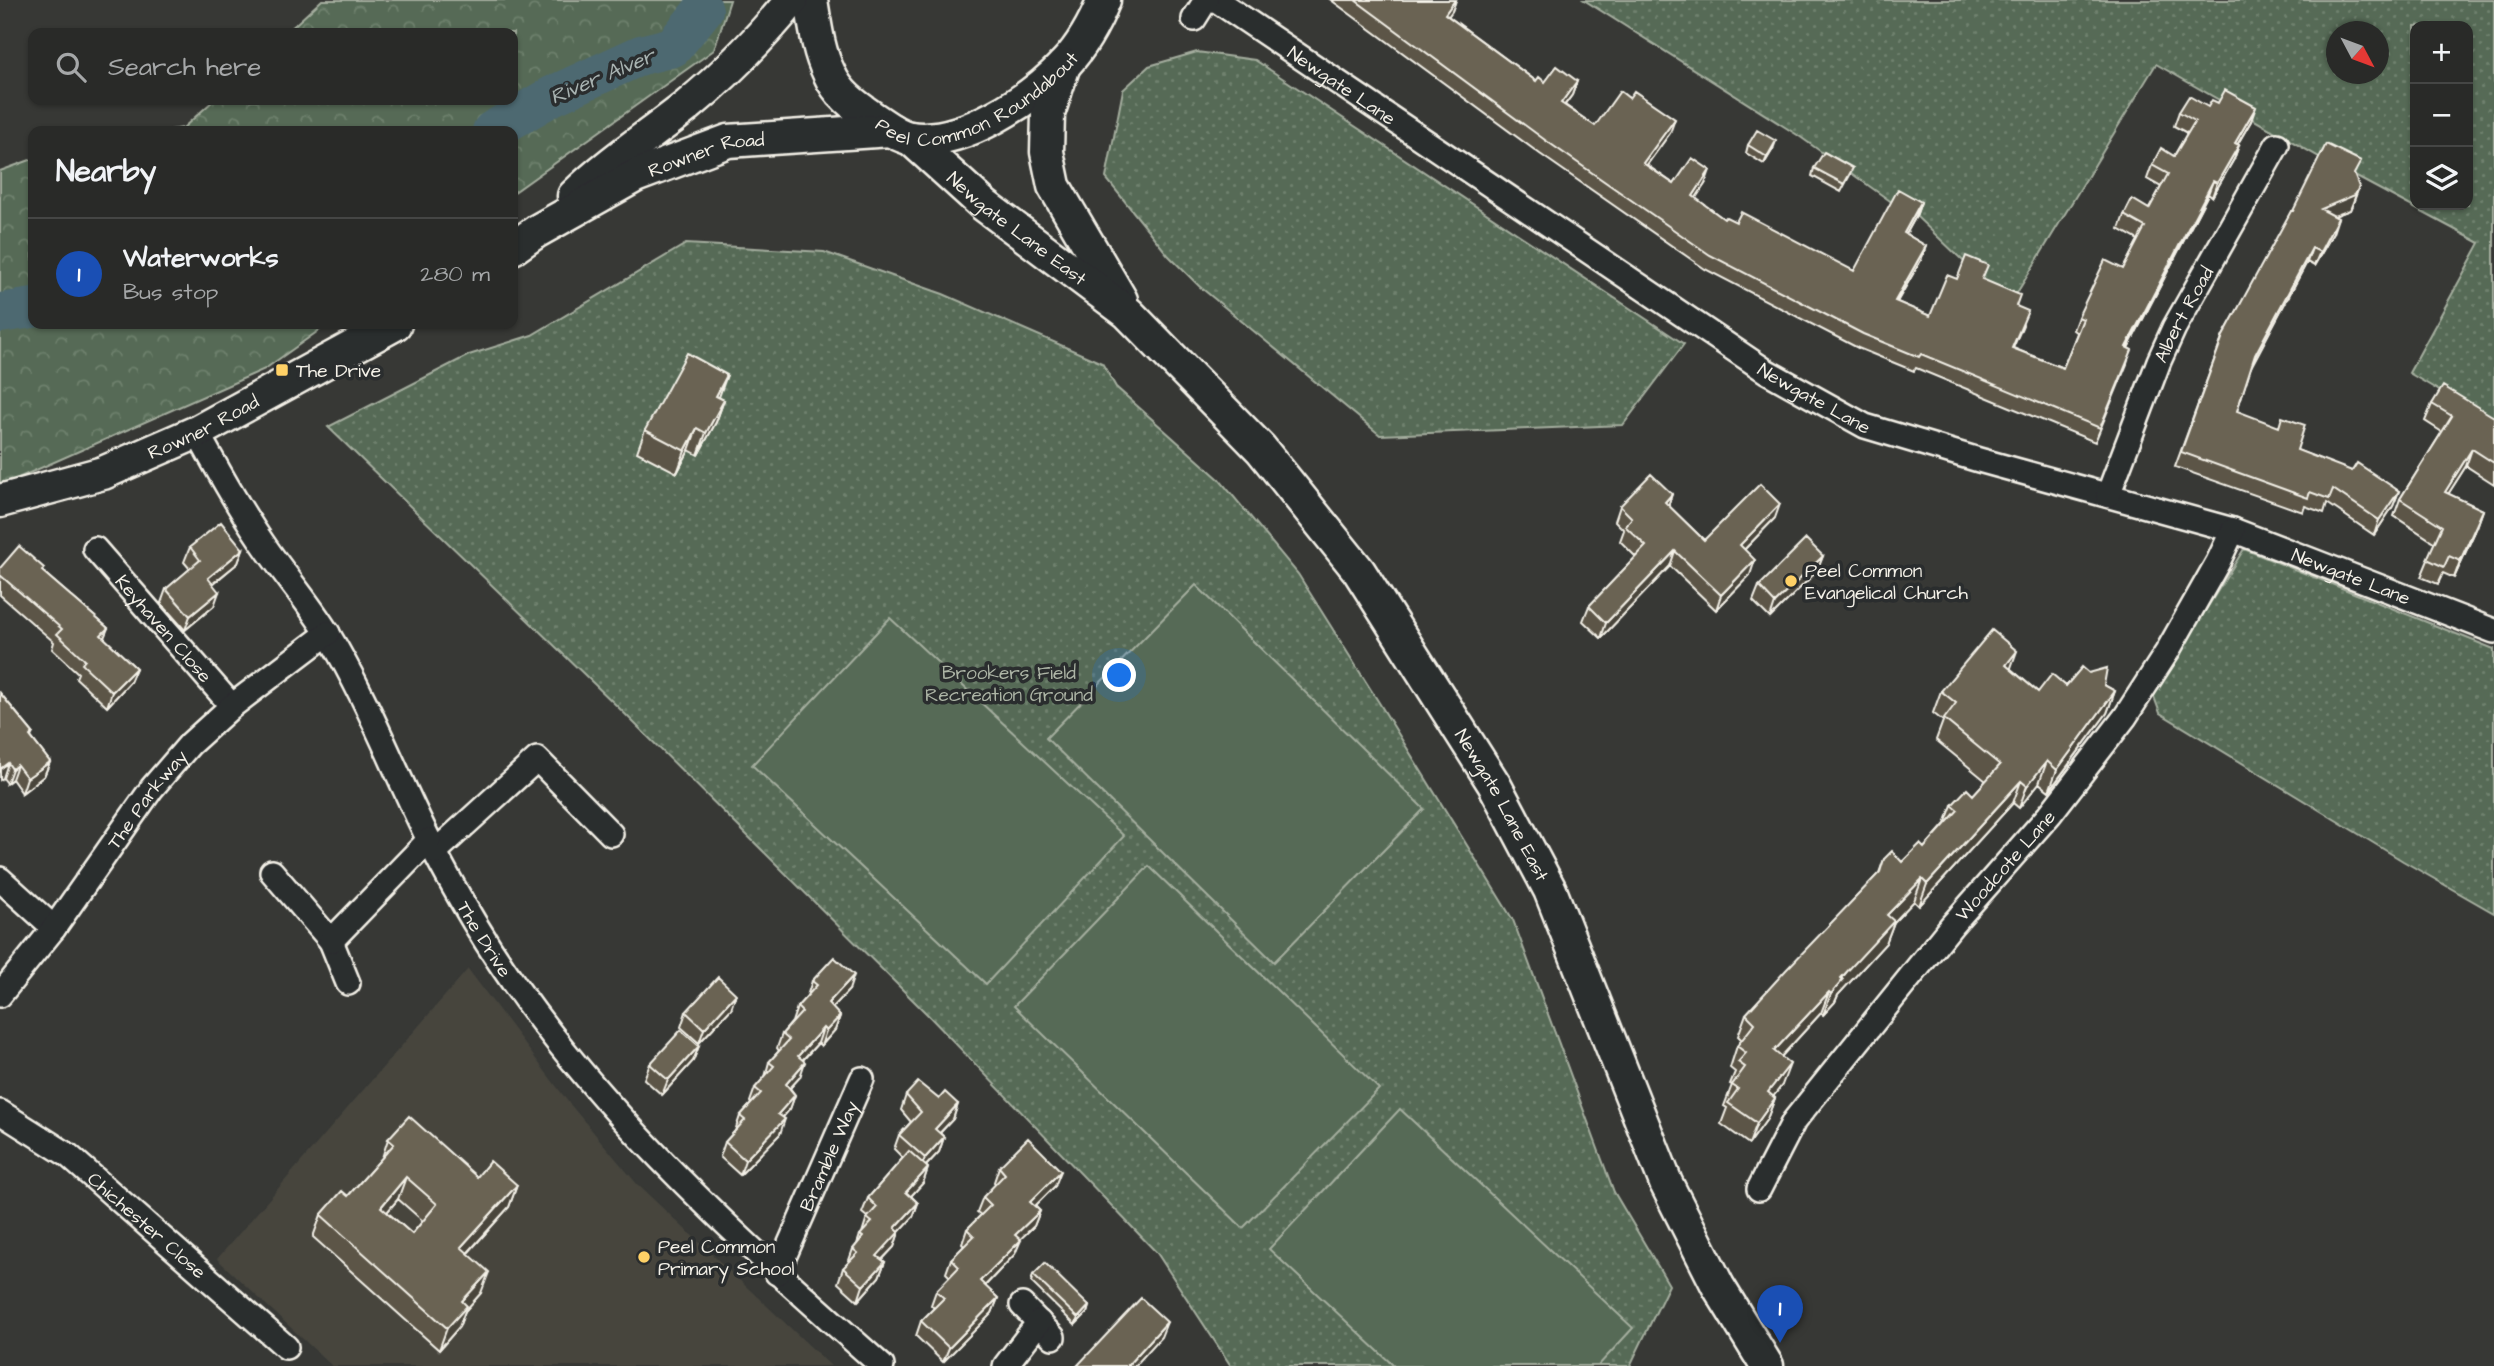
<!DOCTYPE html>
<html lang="en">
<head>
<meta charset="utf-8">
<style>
	body { margin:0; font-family:"Architects Daughter",sans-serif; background:#313230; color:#f1f3f6 }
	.controls { position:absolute; right:21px; top:21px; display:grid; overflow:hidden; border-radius:14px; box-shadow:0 2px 5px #0004 }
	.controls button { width:63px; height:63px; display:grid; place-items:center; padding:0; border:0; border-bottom:2px solid #454645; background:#292a28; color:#f1f3f6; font:35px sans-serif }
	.compass { position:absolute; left:2326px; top:21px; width:63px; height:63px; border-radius:50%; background:#292a28; box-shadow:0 2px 5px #0004; rotate:131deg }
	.you { position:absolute; left:1120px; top:676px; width:24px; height:24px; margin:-18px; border:5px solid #fff; border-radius:50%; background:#1a73e8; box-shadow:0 0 0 10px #1a73e833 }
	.badge { display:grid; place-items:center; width:46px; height:46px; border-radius:50%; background:#bca0f2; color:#fff; font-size:23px; font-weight:700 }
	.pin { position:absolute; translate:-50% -58px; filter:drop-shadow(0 2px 4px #0008) }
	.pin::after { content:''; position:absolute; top:37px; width:24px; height:21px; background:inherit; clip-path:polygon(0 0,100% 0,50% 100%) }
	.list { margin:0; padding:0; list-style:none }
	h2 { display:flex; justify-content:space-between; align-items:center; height:91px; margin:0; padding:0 28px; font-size:30px }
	h2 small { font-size:23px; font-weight:400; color:#a5a7a8 }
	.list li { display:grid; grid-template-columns:46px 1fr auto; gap:21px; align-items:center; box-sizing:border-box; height:112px; padding:0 28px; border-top:2px solid #454645 }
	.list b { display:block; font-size:26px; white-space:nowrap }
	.list p { margin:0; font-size:23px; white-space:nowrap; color:#a5a7a8 }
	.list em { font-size:23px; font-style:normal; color:#a5a7a8 }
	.icon { flex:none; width:38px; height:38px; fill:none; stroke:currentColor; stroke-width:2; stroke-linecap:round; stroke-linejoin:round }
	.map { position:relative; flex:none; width:2494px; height:1366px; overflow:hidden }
	.search { position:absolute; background:#292a28; box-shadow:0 2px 5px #0004; left:28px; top:28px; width:490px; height:77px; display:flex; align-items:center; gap:18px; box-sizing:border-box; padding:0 24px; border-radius:14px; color:#a5a7a8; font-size:26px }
	.panel { position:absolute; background:#292a28; box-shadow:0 2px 5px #0004; left:28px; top:126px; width:490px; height:203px; border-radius:14px }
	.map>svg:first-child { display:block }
	.built { fill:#46453e }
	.grass { fill:url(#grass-dots); stroke:#a5ae9f; stroke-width:2; fill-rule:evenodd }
	.forest { fill:url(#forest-crowns); stroke:#a5ae9f; stroke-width:2 }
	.pitch { fill:#566b56; stroke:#a5ae9f; stroke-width:2 }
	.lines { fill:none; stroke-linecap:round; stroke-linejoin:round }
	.river { stroke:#4d6971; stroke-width:40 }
	.minor-casing { stroke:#f4f1e8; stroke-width:28 }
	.secondary-casing { stroke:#f4f1e8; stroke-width:37 }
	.minor { stroke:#2a2d2e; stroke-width:23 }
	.secondary { stroke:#2a2d2e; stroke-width:32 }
	.wall { fill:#5b5547; stroke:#f4f1e8; stroke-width:2; fill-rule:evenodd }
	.shaded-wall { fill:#4a453a; stroke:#f4f1e8; stroke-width:2 }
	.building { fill:#6a6353; stroke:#f4f1e8; stroke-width:2; fill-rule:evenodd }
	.poi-dot { fill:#ffd166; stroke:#2a2d2e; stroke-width:2.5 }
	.labels { text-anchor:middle; stroke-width:7; stroke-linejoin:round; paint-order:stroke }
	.street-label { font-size:19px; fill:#f4f1e8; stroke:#2a2d2e }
	.poi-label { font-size:19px; fill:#f4f1e8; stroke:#2a2d2e; text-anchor:start }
	.park-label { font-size:19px; fill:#adb5a6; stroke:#2a2d2e }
	.water-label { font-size:21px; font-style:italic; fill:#a9b4b2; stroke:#2a2d2e }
</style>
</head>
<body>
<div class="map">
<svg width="2494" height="1366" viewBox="0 0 2494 1366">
	<defs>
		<pattern id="grass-dots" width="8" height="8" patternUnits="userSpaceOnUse" patternTransform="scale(1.75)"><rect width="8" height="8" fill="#566b56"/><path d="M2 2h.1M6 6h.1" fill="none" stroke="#6f816e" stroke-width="1.8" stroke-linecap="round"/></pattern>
		<pattern id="forest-crowns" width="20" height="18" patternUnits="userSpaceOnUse" patternTransform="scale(1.75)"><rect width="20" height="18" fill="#566b56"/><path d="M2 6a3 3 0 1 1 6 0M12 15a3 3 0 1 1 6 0" fill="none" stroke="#6f816e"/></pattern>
	</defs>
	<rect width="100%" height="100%" fill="#373835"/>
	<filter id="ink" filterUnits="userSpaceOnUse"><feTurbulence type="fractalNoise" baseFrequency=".0143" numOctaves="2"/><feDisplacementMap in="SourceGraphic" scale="14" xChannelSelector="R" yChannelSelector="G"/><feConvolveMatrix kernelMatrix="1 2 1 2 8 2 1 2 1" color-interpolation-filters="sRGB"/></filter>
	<g filter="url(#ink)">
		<!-- built -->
		<path class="built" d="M468 969 569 1103 637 1184 831 1366H332L217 1259Z"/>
		<!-- grass -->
		<path class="grass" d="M1584 0H2494V423L2409 373 2480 243 2321 158 2156 64 2012 301 1982 279 1916 216 1893 203 1799 136ZM2415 26H2468V205H2415ZM2336 32H2378V74H2336Z
			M1197 52 1255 60 1684 344 1623 425 1380 435 1199 286 1168 255 1106 178 1123 90 1149 66Z
			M686 244 824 252 943 294 1102 363 1116 387 1219 479 1298 574 1378 701 1513 920 1614 1192 1669 1285 1630 1366H1231L1157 1253 928 1015 618 707 328 427 469 355 532 335Z
			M2244 549 2494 649V913L2403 861 2160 713 2153 694Z"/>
		<!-- forest -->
		<path class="forest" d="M322 0H730L714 50 513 193V131H164L183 128 214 100H513V33H286Z
			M33 159V324H328L265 369 0 486V171Z"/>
		<!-- pitch -->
		<path class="pitch" d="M1196 585 1424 809 1274 962 1046 738Z
			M890 618 1124 836 986 984 752 765Z
			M1149 866 1379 1089 1243 1228 1014 1006Z
			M1400 1109 1633 1328 1598 1366H1394L1269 1249Z"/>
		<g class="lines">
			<!-- river -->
			<path class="river" d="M492 131 552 96 641 55 673 47 703 10
				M0 313 33 308"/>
			<defs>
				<g id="minor">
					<path id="s1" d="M1216 0 1766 371 1865 426 1979 460 2233 530 2494 631"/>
					<path d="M1194 19 1206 0"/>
					<path id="s2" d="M197 432C217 469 237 505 260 539 281 571 308 601 328 634 368 700 395 772 429 840 442 868 458 895 474 922 578 1096 732 1233 882 1366"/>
					<path id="s3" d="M2108 495 2159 361 2174 328 2277 145"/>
					<path id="s4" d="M95 549 232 706"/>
					<path d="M435 852 537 759 611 834"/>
					<path d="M272 872 331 941 348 983"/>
					<path d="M0 879 54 928"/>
					<path d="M331 941 429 840"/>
					<path id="s5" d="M0 995 54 928 152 788 190 744 232 706 328 633"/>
					<path id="s6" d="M0 1112 68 1155 286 1347"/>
					<path id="s7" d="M1759 1189 1794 1121 1952 925 2050 814 2125 717 2167 652 2218 562 2233 530"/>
					<path id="s8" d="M777 1273 862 1079"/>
					<path d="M1022 1305 1053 1337"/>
					<path d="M1005 1366 1039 1322"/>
				</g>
				<g id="secondary">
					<path id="s9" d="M811 0C815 24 818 51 829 73 838 94 854 105 873 118 884 125 897 136 910 138 962 146 1032 99 1065 64 1082 46 1095 22 1104 0"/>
					<path d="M1064 65 1048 114 1047 152 1054 186 1121 300"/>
					<path id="s10" d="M910 138 984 205 1128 313 1261 449 1359 571 1494 784 1550 890 1666 1183 1718 1286 1767 1366"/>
					<path d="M574 196C609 162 649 136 687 106 726 74 760 39 792 0"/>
					<path id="s11" d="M513 248 537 231 635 176 728 141 891 130"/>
					<path id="s12" d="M0 501 103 473 197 432 395 324"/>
				</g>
			</defs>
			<!-- minor casing -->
			<use href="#minor" class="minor-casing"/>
			<!-- secondary casing -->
			<use href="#secondary" class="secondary-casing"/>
			<!-- minor -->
			<use href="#minor" class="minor"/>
			<!-- secondary -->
			<use href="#secondary" class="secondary"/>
		</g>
		<!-- wall -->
		<path class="wall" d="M1331 0H1456L1452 11 1448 16 1536 81 1545 82 1577 81 1572 95 1565 105 1595 126 1670 133 1647 165 1674 184H1705L1695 198 1724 219 1736 222 1854 271 1921 202 1916 216 1906 234 1926 246 1921 260 1897 302 1930 316 1957 279H1982L2017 306 2023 325 2013 348 2063 368 2077 333 2073 330 2078 317 2123 269 2138 240 2119 229 2124 215 2149 209 2161 187 2147 179 2152 165 2174 156 2187 133 2174 126 2179 112 2208 107 2251 121 2237 145H2239L2234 159 2212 197 2208 194 2128 348 2127 364 2095 442 1916 368 1914 371 1858 348 1705 269 1540 154Z
			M1748 145 1773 149 1764 164 1746 153Z
			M1814 168 1850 175 1841 192 1812 176Z
			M2355 176 2359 187 2354 201 2350 210 2334 216 2333 233 2314 266 2307 262 2251 366 2237 411 2297 450 2399 491 2393 506 2374 535 2327 503 2324 513 2305 506 2303 512 2175 467 2223 336 2293 211Z
			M719 398 724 400 716 422 698 455 689 450 677 473 637 452 645 430Z
			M2432 404 2494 417V484L2466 466 2448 494 2483 510 2477 527 2454 578 2443 573 2438 584 2421 577 2435 543 2394 516 2400 499 2442 432 2425 421Z
			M1672 494 1668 505 1704 540 1775 518 1744 550 1750 575 1716 610 1670 566 1601 638 1583 621 1589 606 1636 557 1620 541 1624 530 1615 521 1620 506Z
			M190 547 243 549 238 563 213 584 214 606 185 630 161 603 166 589 190 569 184 562Z
			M1823 556 1817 571 1770 618 1753 601 1759 586Z
			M0 568 43 572 108 628 104 638 136 668 130 682 107 707 76 678 78 673 52 649 54 642 0 595Z
			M2011 669 2038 692 2066 686 2104 685 2115 691 2107 713 2049 791 2039 783 2019 808 2013 803 1919 906 1914 901 1894 922 1886 943 1838 995 1835 1002 1823 1015 1821 1013 1781 1057 1782 1085 1773 1096 1775 1098 1767 1119 1749 1144 1721 1124 1727 1108 1724 1106 1732 1085 1730 1084 1735 1072 1730 1068 1737 1046 1742 1040 1738 1036 1746 1014 1879 873 1884 859 1902 862 1924 848 1945 824 1952 805 1973 795 1986 781 1936 740 1943 721 1933 713 1941 691Z
			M0 693 33 733 31 737 50 762 44 776 22 793 12 779 7 783 3 778Z
			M812 981 849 990 832 1008 840 1016 835 1030 821 1046 818 1043 803 1060 800 1077 790 1088 795 1095 790 1109 783 1117 780 1134 740 1175 720 1157 725 1142 735 1131 740 1116 751 1104 750 1102 755 1088 765 1077 769 1062 779 1051 777 1048 782 1034 792 1022 797 1007 807 996Z
			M731 1009 699 1043 681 1027 686 1012Z
			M699 1046 693 1061 662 1095 644 1079 650 1064Z
			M906 1095 939 1099 958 1104 953 1119 940 1133 944 1137 939 1152 926 1166 928 1168 923 1183 911 1196 918 1203 913 1217 899 1232 894 1247 882 1260 885 1262 879 1277 858 1301 838 1283 843 1268 848 1263 853 1249 857 1244 860 1235 862 1233 867 1217 862 1213 868 1198 903 1158 894 1149 899 1135 911 1122 901 1110Z
			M388 1139 477 1177 517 1185 509 1207 468 1253 481 1293 465 1311 459 1327 439 1350 313 1237 321 1215 348 1196 382 1158ZM398 1199 423 1221 412 1234 387 1212Z
			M999 1167 1055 1186 1035 1206 1040 1211 1034 1226 1020 1239 1015 1254 985 1286 998 1298 992 1313 943 1362 916 1336 921 1321 934 1308 931 1305 936 1291 950 1277 946 1273 951 1259 964 1246 962 1244 967 1229 981 1215 977 1212 983 1197 996 1184 994 1182Z
			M1033 1275 1089 1306 1087 1313 1075 1325 1031 1282Z"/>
		<!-- shaded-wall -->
		<path class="shaded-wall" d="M1455 0H1456L1452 11 1440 28 1445 14Z
			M1577 81 1572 95 1556 116 1561 103Z
			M2256 107 2251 121 2230 157 2235 143Z
			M1675 119 1670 133 1638 177 1643 163Z
			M1776 141 1773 149 1764 164 1767 157Z
			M2239 145 2234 159 2212 197 2217 183Z
			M1710 170 1705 184 1688 210 1693 196Z
			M2213 181 2208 194 2121 361 2126 347Z
			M2359 187 2350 210 2315 223 2321 209Z
			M1921 202 1916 216 1899 247 1904 233Z
			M2338 218 2333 233 2314 266 2320 252Z
			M1926 246 1921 260 1889 315 1895 301Z
			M2312 248 2307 262 2250 369 2255 355Z
			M727 375 719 397 708 418 716 396Z
			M724 400 716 422 698 455 706 433Z
			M697 428 689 450 677 473 685 451Z
			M2472 449 2466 466 2438 510 2445 492Z
			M2399 491 2393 506 2374 535 2379 520Z
			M1672 494 1667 509 1665 502Z
			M1780 504 1775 518 1734 560 1740 545Z
			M2483 510 2477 527 2454 578 2460 561Z
			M243 549 238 563 202 592 208 578Z
			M1675 551 1670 566 1601 638 1606 623Z
			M1823 556 1817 571 1770 618 1775 603Z
			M1755 560 1750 575 1716 610 1721 595Z
			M219 592 214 606 185 630 190 616Z
			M2017 651 2009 673 2006 665Z
			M136 668 130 682 107 707 112 692Z
			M2115 691 2107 713 2049 791 2057 770Z
			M2047 761 2039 783 2019 808 2027 786Z
			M50 762 44 776 22 793 27 778Z
			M8 763 3 778 0 780V769Z
			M17 765 12 779 7 783 12 769Z
			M2021 781 2013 803 1919 906 1927 884Z
			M1922 879 1914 901 1894 922 1886 943 1838 995 1835 1002 1823 1015 1831 994 1887 915Z
			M854 975 849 990 823 1018 828 1003Z
			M1829 992 1821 1013 1766 1073 1774 1051Z
			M736 994 731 1009 699 1043 704 1029Z
			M840 1016 835 1030 821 1046 826 1031Z
			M823 1028 818 1043 793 1070 798 1056Z
			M699 1046 693 1061 662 1095 668 1080Z
			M805 1062 800 1077 781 1098 786 1084Z
			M1790 1064 1782 1085 1760 1114 1768 1092Z
			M795 1095 790 1109 773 1128 778 1114Z
			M1775 1098 1767 1119 1749 1144 1757 1123Z
			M958 1104 953 1119 930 1143 935 1129Z
			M785 1119 780 1134 740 1175 745 1160Z
			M944 1137 939 1152 919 1173 925 1158Z
			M928 1168 923 1183 901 1207 906 1192Z
			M1061 1171 1055 1186 1025 1216 1030 1202Z
			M406 1177 398 1199 373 1229 381 1207Z
			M517 1185 509 1207 453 1269 461 1247Z
			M918 1203 913 1217 899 1232 894 1247 872 1270 877 1256 895 1228Z
			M1040 1211 1034 1226 1010 1249 1015 1235Z
			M1021 1240 1015 1254 975 1296 980 1281Z
			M885 1262 879 1277 858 1301 863 1286Z
			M489 1272 481 1293 465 1311 459 1327 439 1350 447 1328 462 1301Z
			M998 1298 992 1313 943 1362 949 1348Z
			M1089 1306 1087 1313 1075 1325 1078 1318Z
			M1167 1322 1161 1337 1135 1366H1127Z"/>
		<!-- building -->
		<path class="building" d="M1355 0H1455L1445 14 1536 81 1539 77 1545 82 1557 66 1577 81 1561 103 1595 126 1620 91 1629 98 1634 91 1675 119 1643 163 1674 184 1692 158 1710 170 1693 196 1724 219 1726 217 1736 222 1741 212 1854 271 1898 189 1921 202 1904 233 1926 246 1895 301 1930 316 1947 275 1957 279 1966 256 1988 265 1982 279 2020 295 2016 306 2028 311 2012 348 2063 368 2083 319 2078 317 2105 260 2123 269 2145 227 2124 215 2132 199 2149 209 2168 174 2152 165 2161 148 2174 156 2195 121 2179 112 2189 96 2208 107 2212 100 2218 103 2225 90 2256 107 2235 143 2239 145 2217 183 2213 181 2126 347 2132 350 2100 428 1921 354 1919 357 1863 334 1710 255 1545 140Z
			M1757 130 1776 141 1767 157 1748 145Z
			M2326 144 2361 161 2354 174 2359 187 2355 195 2321 209 2338 218 2320 252 2312 248 2255 355 2237 411 2279 427 2282 417 2305 425 2297 450 2352 471 2357 463 2399 491 2379 520 2333 489 2329 499 2310 492 2308 498 2181 452 2223 336 2291 211H2293Z
			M1824 152 1853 168 1844 184 1814 168Z
			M687 353 727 375 716 396 724 400 706 433 697 428 685 451 645 430Z
			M2443 386 2494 417V463L2472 449 2445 492 2483 510 2460 561 2449 556 2444 567 2427 559 2442 526 2400 499 2452 416 2432 404Z
			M1651 474 1672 494 1665 502 1704 540 1760 484 1780 504 1740 545 1755 560 1721 595 1675 551 1606 623 1589 606 1646 546 1625 526 1632 518 1620 506Z
			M221 522 243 549 208 578 219 592 190 616 166 589 200 560 190 547Z
			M1806 539 1823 556 1775 603 1759 586Z
			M19 546 44 568 42 571 108 628 101 635 136 668 112 692 82 664 85 660 57 634 62 629 0 575V568Z
			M1992 630 2017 651 2006 665 2038 692 2052 674 2066 686 2082 667 2089 673 2107 668 2104 685 2115 691 2057 770 2047 761 2027 786 2021 781 1927 884 1922 879 1887 915 1894 921 1841 978 1843 980 1831 994 1829 992 1774 1051 1790 1064 1768 1092 1775 1098 1757 1123 1728 1103 1738 1089 1732 1085 1745 1067 1738 1062 1746 1053 1737 1046 1755 1023 1746 1014 1786 970 1880 872 1884 859 1892 851 1902 862 1920 844 1924 848 1958 810 1952 805 1967 789 1973 795 2000 765 1944 719 1956 703 1941 691Z
			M0 693 33 733 30 736 50 762 27 778 17 765 12 769 8 763 0 769Z
			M834 957 854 975 828 1003 840 1016 826 1031 823 1028 798 1056 805 1062 786 1084 795 1095 778 1114 785 1119 745 1160 725 1142 745 1120 740 1116 761 1093 755 1088 774 1066 769 1062 789 1040 782 1034 802 1012 797 1007 817 985 812 981Z
			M718 977 736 994 704 1029 686 1012Z
			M681 1030 699 1046 668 1080 650 1064Z
			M918 1082 939 1099 945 1092 958 1104 935 1129 944 1137 925 1158 899 1135 921 1112 906 1095Z
			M409 1116 477 1177 490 1161 517 1185 461 1247 489 1272 462 1301 467 1306 447 1328 321 1215 342 1191 348 1196 394 1144 388 1139ZM406 1177 437 1204 412 1234 381 1207Z
			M1028 1138 1061 1171 1030 1202 1040 1211 1015 1235 1021 1240 980 1281 998 1298 949 1348 921 1321 944 1298 936 1291 959 1267 951 1259 974 1236 967 1229 991 1205 983 1197 1005 1174 999 1167Z
			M909 1151 928 1168 906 1192 918 1203 895 1228 899 1232 877 1256 885 1262 863 1286 843 1268 858 1253 853 1249 863 1237 860 1235 872 1222 867 1218 877 1207 868 1198Z
			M1045 1263 1089 1306 1078 1318 1033 1275Z
			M1141 1298 1167 1322 1127 1366H1077Z"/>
	</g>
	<!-- markers -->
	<g class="poi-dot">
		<rect x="275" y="363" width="14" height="14" rx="3.5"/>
		<circle cx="1791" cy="581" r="7"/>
		<circle cx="644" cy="1257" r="7"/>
	</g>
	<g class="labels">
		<!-- street labels -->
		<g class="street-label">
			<text dy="7" stroke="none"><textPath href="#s9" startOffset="259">Peel Common Roundabout</textPath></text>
			<text dy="7" stroke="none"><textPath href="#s1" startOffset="152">Newgate Lane</textPath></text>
			<text dy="7" stroke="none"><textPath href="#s11" startOffset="217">Rowner Road</textPath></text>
			<text dy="7" stroke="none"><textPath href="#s10" startOffset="140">Newgate Lane East</textPath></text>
			<text dy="7" stroke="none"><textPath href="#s3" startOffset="196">Albert Road</textPath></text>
			<text dy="7" stroke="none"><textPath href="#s1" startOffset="719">Newgate Lane</textPath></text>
			<text dy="7" stroke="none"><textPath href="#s12" startOffset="217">Rowner Road</textPath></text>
			<text dy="7" stroke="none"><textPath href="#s1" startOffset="1286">Newgate Lane</textPath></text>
			<text dy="7" stroke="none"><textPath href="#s4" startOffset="105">Keyhaven Close</textPath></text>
			<text dy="7" stroke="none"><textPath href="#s5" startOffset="245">The Parkway</textPath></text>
			<text dy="7" stroke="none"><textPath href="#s10" startOffset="901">Newgate Lane East</textPath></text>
			<text dy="7" stroke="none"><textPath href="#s7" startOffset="408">Woodcote Lane</textPath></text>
			<text dy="7" stroke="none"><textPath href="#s2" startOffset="584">The Drive</textPath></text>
			<text dy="7" stroke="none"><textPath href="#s8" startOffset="128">Bramble Way</textPath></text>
			<text dy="7" stroke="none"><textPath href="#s6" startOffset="186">Chichester Close</textPath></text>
		</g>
		<!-- poi labels -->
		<g class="poi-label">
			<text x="296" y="377">The Drive</text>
			<text x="1805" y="577">Peel Common<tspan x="1805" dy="22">Evangelical Church</tspan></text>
			<text x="658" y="1253">Peel Common<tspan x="658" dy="22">Primary School</tspan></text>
		</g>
		<!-- park labels -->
		<g class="park-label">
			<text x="1009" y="679">Brookers Field<tspan x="1009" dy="22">Recreation Ground</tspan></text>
		</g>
		<!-- water labels -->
		<g class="water-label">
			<text transform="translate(602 76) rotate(-23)" y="7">River Alver</text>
		</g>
	</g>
</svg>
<div class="controls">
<button>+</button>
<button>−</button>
<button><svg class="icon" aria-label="layers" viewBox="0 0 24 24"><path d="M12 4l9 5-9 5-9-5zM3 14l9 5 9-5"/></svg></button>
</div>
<svg class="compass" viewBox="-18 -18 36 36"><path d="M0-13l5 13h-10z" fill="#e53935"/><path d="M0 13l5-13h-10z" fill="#a5a7a8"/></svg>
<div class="you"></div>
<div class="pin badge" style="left:1780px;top:1343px;background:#1a4fb4">1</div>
<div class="search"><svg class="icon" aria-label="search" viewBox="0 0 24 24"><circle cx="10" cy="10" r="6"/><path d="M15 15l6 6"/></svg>Search here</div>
<section class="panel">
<h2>Nearby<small></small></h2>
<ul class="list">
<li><span class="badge" style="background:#1a4fb4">1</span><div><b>Waterworks</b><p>Bus stop</p></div><em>280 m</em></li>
</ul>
</section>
</div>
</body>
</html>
